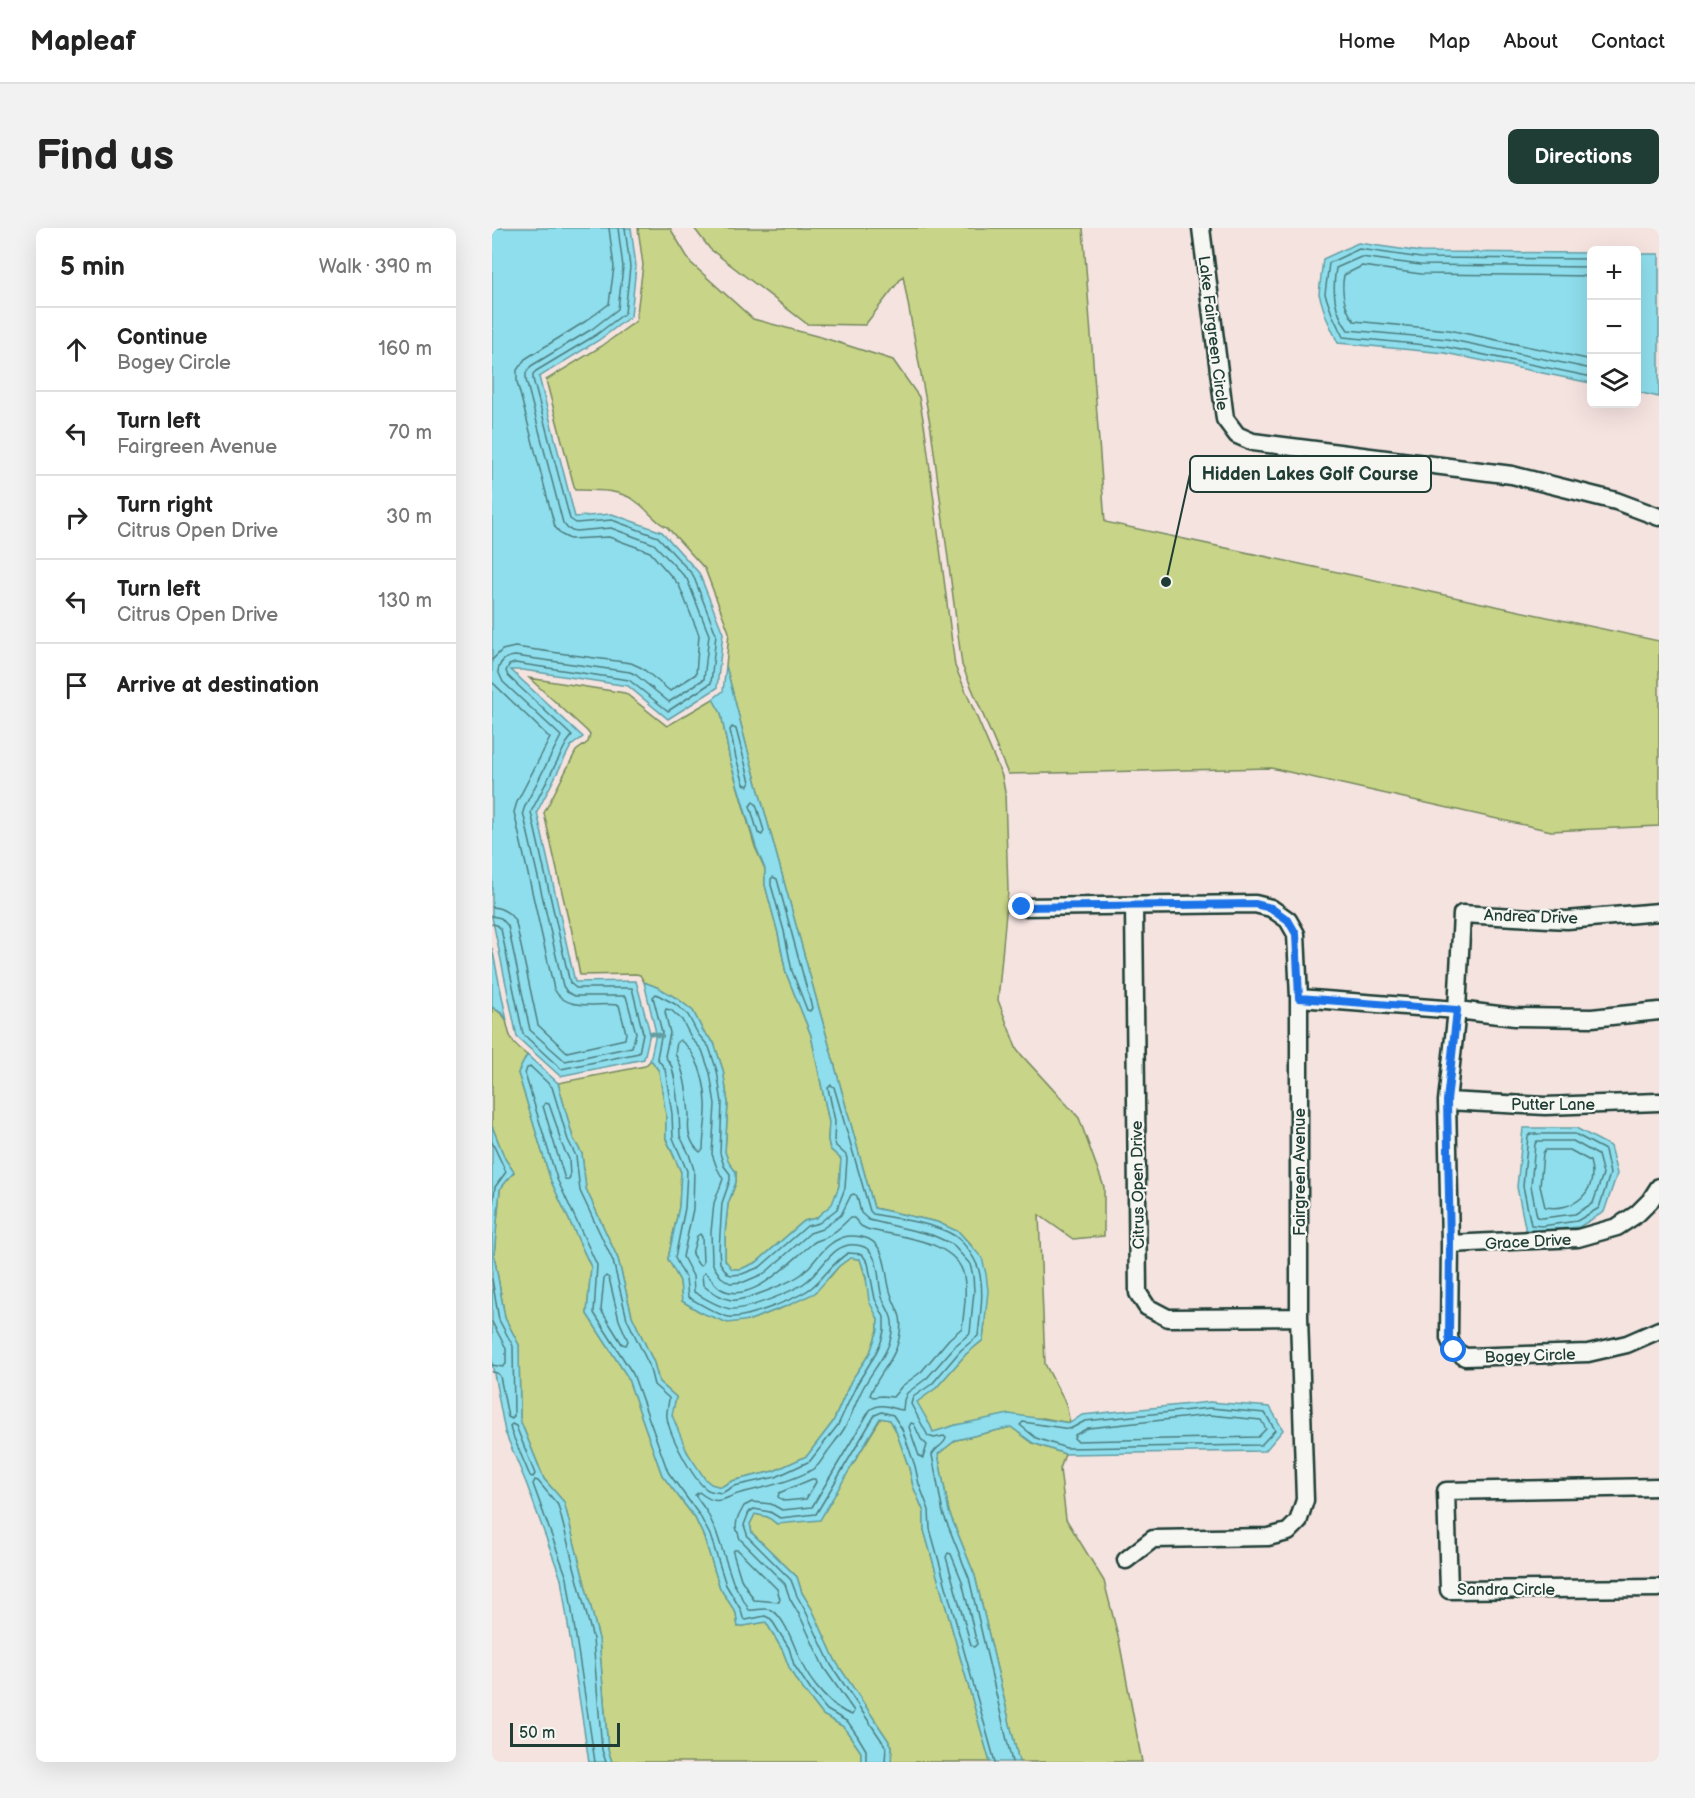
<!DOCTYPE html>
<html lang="en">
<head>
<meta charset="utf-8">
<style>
	body { margin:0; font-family:"Balsamiq Sans",sans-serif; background:#f2f2f2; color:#222 }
	.controls { position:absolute; right:18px; top:18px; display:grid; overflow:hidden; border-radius:9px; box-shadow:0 6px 24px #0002 }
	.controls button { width:54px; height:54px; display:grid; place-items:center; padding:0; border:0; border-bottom:2px solid #e0e0e0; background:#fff; color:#222; font:30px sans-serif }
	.scale { position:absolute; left:18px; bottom:15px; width:110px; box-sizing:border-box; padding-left:6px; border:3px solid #1f3d34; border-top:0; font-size:16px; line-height:21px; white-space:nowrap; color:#1f3d34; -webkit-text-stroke:4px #f6f6f2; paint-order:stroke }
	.stop { position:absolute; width:18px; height:18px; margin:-14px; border:4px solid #1a73e8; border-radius:50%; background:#fff }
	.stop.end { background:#1a73e8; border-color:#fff; box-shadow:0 2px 6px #0008 }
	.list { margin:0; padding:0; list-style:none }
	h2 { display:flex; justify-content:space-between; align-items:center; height:78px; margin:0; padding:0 24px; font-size:26px }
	h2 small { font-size:20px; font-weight:400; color:#767676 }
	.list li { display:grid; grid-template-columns:39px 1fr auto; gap:18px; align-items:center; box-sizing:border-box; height:84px; padding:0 24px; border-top:2px solid #e0e0e0 }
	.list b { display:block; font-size:22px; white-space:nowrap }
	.list p { margin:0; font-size:20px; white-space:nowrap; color:#767676 }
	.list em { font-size:20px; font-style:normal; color:#767676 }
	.icon { flex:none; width:33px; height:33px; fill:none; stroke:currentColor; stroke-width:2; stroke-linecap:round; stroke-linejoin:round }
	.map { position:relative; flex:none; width:1167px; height:1534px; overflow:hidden; border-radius:9px }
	header { display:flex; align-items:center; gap:36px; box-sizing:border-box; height:84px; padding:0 30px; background:#fff; border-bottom:2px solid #e0e0e0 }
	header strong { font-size:28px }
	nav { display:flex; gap:33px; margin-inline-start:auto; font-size:21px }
	.intro { display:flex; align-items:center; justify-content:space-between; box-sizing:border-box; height:144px; padding:0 36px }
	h1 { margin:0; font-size:42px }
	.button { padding:15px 27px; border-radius:9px; background:#1f3d34; color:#fff; font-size:21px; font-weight:700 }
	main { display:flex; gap:36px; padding:0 36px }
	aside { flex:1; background:#fff; border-radius:9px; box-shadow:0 6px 24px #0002 }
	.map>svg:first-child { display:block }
	.green { fill:#c8d487; stroke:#74885e; stroke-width:1.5 }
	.water { fill:#8fdeed; stroke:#629ea3; stroke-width:1.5 }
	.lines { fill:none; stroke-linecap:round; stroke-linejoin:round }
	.shore { stroke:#4c7d7e; stroke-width:1.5 }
	.stream { stroke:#629ea3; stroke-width:4.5 }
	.street-casing { stroke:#1f3d34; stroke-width:21 }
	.street { stroke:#f6f6f2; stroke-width:16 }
	.route { stroke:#1a73e8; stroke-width:8 }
	.labels { text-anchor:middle; stroke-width:4.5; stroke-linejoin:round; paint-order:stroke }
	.street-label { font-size:16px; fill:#1f3d34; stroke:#f6f6f2 }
	.leader { fill:none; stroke:#1f3d34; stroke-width:2 }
	.callout-dot { fill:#1f3d34; stroke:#f6f6f2; stroke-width:2 }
	.callout { fill:#f6f6f2; stroke:#1f3d34; stroke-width:2 }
	.callout-label { font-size:18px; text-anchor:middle; font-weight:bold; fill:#1f3d34 }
</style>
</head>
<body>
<header>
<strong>Mapleaf</strong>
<nav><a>Home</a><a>Map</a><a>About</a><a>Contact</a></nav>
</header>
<div class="intro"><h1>Find us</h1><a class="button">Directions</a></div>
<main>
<aside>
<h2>5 min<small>Walk · 390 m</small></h2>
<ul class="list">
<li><svg class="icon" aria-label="ahead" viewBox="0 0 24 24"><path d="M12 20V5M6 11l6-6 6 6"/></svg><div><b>Continue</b><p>Bogey Circle</p></div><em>160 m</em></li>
<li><svg class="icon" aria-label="left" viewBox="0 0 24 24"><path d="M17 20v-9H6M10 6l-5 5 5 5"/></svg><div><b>Turn left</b><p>Fairgreen Avenue</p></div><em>70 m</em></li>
<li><svg class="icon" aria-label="right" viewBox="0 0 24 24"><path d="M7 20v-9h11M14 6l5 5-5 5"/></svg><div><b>Turn right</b><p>Citrus Open Drive</p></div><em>30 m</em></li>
<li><svg class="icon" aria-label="left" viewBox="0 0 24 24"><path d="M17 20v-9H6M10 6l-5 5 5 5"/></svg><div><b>Turn left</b><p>Citrus Open Drive</p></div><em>130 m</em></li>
<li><svg class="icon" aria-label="arrive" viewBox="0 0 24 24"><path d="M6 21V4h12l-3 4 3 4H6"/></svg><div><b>Arrive at destination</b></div></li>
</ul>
</aside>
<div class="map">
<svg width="1167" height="1534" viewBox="0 0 1167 1534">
	<rect width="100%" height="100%" fill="#f5e3e0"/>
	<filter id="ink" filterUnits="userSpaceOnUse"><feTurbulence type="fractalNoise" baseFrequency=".0167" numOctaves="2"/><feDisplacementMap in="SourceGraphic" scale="12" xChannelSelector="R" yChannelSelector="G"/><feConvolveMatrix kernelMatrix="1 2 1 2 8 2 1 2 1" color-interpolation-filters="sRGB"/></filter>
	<g filter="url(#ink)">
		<!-- green -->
		<path class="green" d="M146 0H178L199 35 261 91 332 110 401 132 427 169 433 202 463 438 510 548 513 564 516 663 506 772 525 822 587 890 612 959V1008L581 1011 547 987 553 1136 574 1176 578 1195 551 1190 464 1197 441 1205 438 1197 424 1174 444 1160 474 1126 491 1112 493 1093 479 1017 467 1004 445 994 382 980 254 516 234 438 237 404 213 341 175 299C163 294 157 283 146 275 130 261 103 262 83 262L54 152 110 118 144 93 151 37Z
			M202 0H591L613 294 1167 413V598L1059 603 779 540 516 546 470 437 439 201 411 48 373 97 315 96 218 21Z
			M37 450 133 465 175 498 221 471 229 485 238 532 263 619 273 641V657L286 705 294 745 319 807 337 894 336 912 338 921 349 931 347 958 341 976 324 990 312 993 265 1034 249 1041H240L233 1033V1005L236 976 244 954V944L237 935 233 924 236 875 231 842 222 815 211 803 201 783 186 771 167 760 152 754 148 747 144 746 88 747 79 699 77 695 52 585 84 523 96 514 98 507 95 503Z
			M0 779C21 792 11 795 20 812 23 818 30 823 35 827L26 845 59 953 99 1039 95 1086 135 1148 170 1247 203 1290 212 1309 228 1360 244 1385 246 1399 274 1394 291 1423 297 1439 304 1452 331 1487 352 1499 369 1524V1534H120L116 1522 107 1411 72 1274 52 1251 28 1192 27 1117 13 1090 2 1027 8 961 22 944 13 931 0 898Z
			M158 833H160L167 843 169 855 174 887V911L189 944 187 979 176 1031 188 1053 190 1073 210 1085 221 1088 258 1092 297 1077 338 1049 347 1038 358 1030 368 1031 370 1037 386 1091V1102L378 1125 359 1153 341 1194 315 1228 282 1243 240 1253 229 1259C226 1258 223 1258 220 1257 207 1250 182 1202 180 1187 180 1182 183 1174 184 1169L167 1154 162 1135 140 1088 126 1031 94 961 90 926 81 910 66 855 153 838Z
			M389 1190 398 1192 404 1203 417 1240 421 1258 432 1284V1302L498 1534H399L400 1518 344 1434 320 1381 310 1365 305 1349 260 1305 258 1296 263 1286 276 1289 285 1296 356 1244Z
			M519 1199 541 1215 573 1226 568 1241 574 1291 612 1353 627 1412 650 1534H527L483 1348 457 1284 446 1226 464 1212Z"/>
		<!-- water -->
		<path class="water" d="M0 0H139L144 38 139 88 107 112 47 149 83 289 120 286 170 304 207 345 231 405 225 460 176 491 136 458 31 442H19L91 509 79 518 45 584 83 754 144 753 158 805 152 831 68 848 25 809 0 689Z
			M866 15 929 24 1099 25V155L953 125 846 115 834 89 827 66 831 31Z
			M1144 26H1167V169L1145 164Z
			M234 438 254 516 382 980 445 994 467 1004 490 1030 494 1046 496 1063 491 1112 474 1126 444 1160 425 1174 438 1197 441 1204 464 1197 517 1186 578 1195 590 1187 718 1174 778 1179 791 1202 773 1223 573 1226 541 1215 519 1199 464 1212 446 1226 457 1284 483 1348 527 1534H498L432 1302V1284L421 1258 417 1240 404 1203 398 1192 388 1190 328 1292 285 1296 276 1289 263 1286 258 1296 260 1305 305 1349 310 1365 320 1381 344 1434 400 1518 399 1534H369V1524L352 1499 331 1487 304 1452 297 1439 291 1423 274 1394 246 1399 244 1385 228 1360 212 1309 203 1290 170 1247 135 1148 95 1086 99 1039 59 953 26 845 35 827 66 855 81 910 90 926 94 961 126 1031 140 1088 162 1135 167 1154 184 1169 180 1187 195 1224 213 1251 219 1256 229 1259 240 1253 282 1243 315 1228 341 1194 359 1153 378 1125 386 1102V1091L377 1073 374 1049 368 1031 358 1030 347 1038 323 1065 297 1077 258 1092 236 1095 210 1085 190 1073 188 1053 176 1031 187 979 189 944 174 910V887L169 855 167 843 160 833H158L164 805 152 754 167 760 186 771 201 783 211 803 222 815 231 842 236 875 233 924 237 935 244 944V954L236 976 233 1005V1032L240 1041H249L265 1034 312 993 324 990 340 976 347 958 349 931 338 921 336 912 337 894 319 807 294 745 286 705 273 657V641L264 619 238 532 229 485 221 471 231 463Z
			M0 720 15 793 11 786 0 779Z
			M0 898 13 931 22 944 8 961 2 1027 13 1090 27 1117 28 1192 52 1251 72 1274 107 1411 116 1522 120 1534H97L69 1351 35 1257 13 1204 0 1135Z
			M1031 900H1084L1118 918 1125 946 1112 984 1087 999 1034 1004 1025 959Z"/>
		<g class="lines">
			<!-- shore -->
			<path class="shore" d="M1100 31 929 30 867 21 837 35 833 66 840 86 851 109 954 119 1100 149
				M1100 39 928 37 869 29 844 40C840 63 842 83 856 102L955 111 1100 141
				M1100 48 929 46 870 38 852 47C849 63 852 80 862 93L957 102 1100 132
				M0 432 10 422 23 419 139 435 150 440 178 463 204 446 207 407 187 357 158 324 117 309 78 311 70 307 63 299 25 154V142L33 131 94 93 117 76 122 39 117 0
				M0 454 58 510 25 574 22 584 62 761C75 785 105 774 127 777L134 805 133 811 75 824 46 797 24 695C19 685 11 680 0 679
				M240 499 244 501 258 554 256 558 252 556 244 530 238 502Z
				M261 574 264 576 272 603 270 607 266 605 258 578Z
				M281 649 285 651 320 780 318 783 315 782 300 743 292 703 279 657V651Z
				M0 688 9 690 16 698 38 802 73 833 140 819 144 805 134 768H83L75 764 71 758 31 584 33 578 69 508 11 454 6 443C8 433 13 429 23 428L138 444 144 447 177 474 212 451 217 407 195 351 162 316 119 300 84 303 76 301 71 295 34 152V145L39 138 100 101 126 81 131 39 126 0
				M0 696 5 697 9 701 31 806 69 841 147 825 151 805 140 760H84L78 755 39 584 74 516 80 508 16 448 14 443 17 437 23 435 137 452 176 483 219 455 224 406 201 347 166 309 120 292 84 295 78 291 41 151V146L44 143 104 107 133 85 138 39 133 0
				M174 781 179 782 190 792 200 811 210 822 218 845 223 876 220 926 225 940 231 951 222 975 219 1004 220 1033 222 1039 229 1049 238 1055 252 1054 273 1045 318 1005 330 1001 349 987 359 967 362 966 365 968 369 985 377 992 440 1007 460 1016 478 1036 481 1048 482 1063 478 1105 464 1117 435 1150 415 1165 412 1172 411 1182C400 1181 390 1173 378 1182L320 1279 290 1282 279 1276 260 1274 252 1278 245 1291 244 1299 248 1311 293 1356 298 1371 308 1388 332 1440 362 1483 360 1487C339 1480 318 1454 309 1434 303 1421 293 1388 279 1382 272 1379 264 1383 257 1382L241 1354 224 1303 215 1284 203 1267 207 1264C228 1281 232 1268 253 1264 271 1260 311 1250 325 1238 329 1234 332 1228 336 1223 341 1216 347 1209 352 1201 360 1188 364 1173 371 1160 381 1141 397 1126 400 1104 402 1087 395 1083 390 1069 386 1056 388 1042 382 1030 378 1021 373 1018 364 1017 341 1014 331 1041 315 1053 303 1063 255 1082 239 1081 228 1080 212 1070 202 1064L201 1048 191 1029 201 981 202 942 197 926 188 908 187 885 183 853 180 839 173 828 178 805 173 784Z
				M188 812C206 825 213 853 214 875 215 890 211 906 211 922L208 924C204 921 200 915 198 909 195 902 197 893 197 886 195 866 193 843 183 826L185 814Z
				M53 875 57 876 65 899 69 915 77 931 78 949 76 952 73 951 72 948 51 878Z
				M1038 906H1083L1113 922 1118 946 1107 980 1085 993 1050 998 1039 997 1031 958 1036 908Z
				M1045 913H1081L1106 927 1111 946 1101 975 1083 986 1050 990 1045 989 1039 958 1043 916Z
				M0 914 14 944 3 959 0 985
				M1053 922H1078L1098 933C1107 964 1082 984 1053 979L1048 958 1051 925Z
				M358 990H362L369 998 375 1001C405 1009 464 1011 472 1048 475 1065 472 1083 470 1100L457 1111 429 1144 410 1158 401 1169 390 1168 381 1169 378 1167C386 1145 405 1131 408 1105 411 1085 404 1083 399 1066 392 1047 397 1014 370 1009 364 1008 358 1007 352 1009 334 1014 324 1033 311 1045 302 1053 252 1074 239 1072 230 1070 217 1063 211 1057L210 1047 213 1045C219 1049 222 1057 229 1061 260 1078 299 1032 320 1016 324 1012 328 1012 333 1010 342 1006 351 997 358 990Z
				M208 1006 210 1009 211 1035 208 1038 206 1036 200 1026 205 1008Z
				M114 1048 117 1050 127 1092 136 1113 134 1117 130 1116 109 1082 112 1050Z
				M0 1051 7 1092 21 1118 22 1188 20 1191 16 1189 8 1148 5 1145 0 1144
				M0 1094 14 1120V1136L11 1139 0 1137
				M718 1180 773 1185 783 1202 769 1217 574 1220 544 1210 528 1197 531 1194 578 1201 593 1193Z
				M718 1187 769 1192 774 1201 766 1209 585 1213 582 1210 583 1207 596 1200Z
				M419 1195 422 1196 429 1211 435 1217 431 1230 427 1228 417 1199Z
				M20 1196 24 1198 43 1246 41 1249 38 1248 19 1203 18 1198Z
				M320 1251H323L324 1254 314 1271 292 1273 286 1269 287 1265Z
				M242 1322H246L285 1361 288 1371 287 1374 262 1372 249 1351 241 1325Z
				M456 1325 459 1326 470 1353 485 1416 482 1419 479 1417 454 1329Z
				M103 1534 75 1350 41 1256 43 1252 46 1253 66 1277 101 1411 110 1522 114 1534
				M374 1534V1522L365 1507 356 1494 335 1482 320 1464 302 1437 297 1420 279 1391 273 1388 254 1392 251 1390 249 1382 234 1357 218 1307 208 1288 176 1244 141 1146 102 1085 105 1037 65 951 33 846 35 840 39 839 60 859 76 912 84 928 88 963 121 1033 135 1091 157 1137 162 1157 177 1170C177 1176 174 1183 175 1189 177 1206 201 1253 216 1262 220 1264 225 1264 230 1265L242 1258 284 1249 318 1233 346 1197 365 1156 383 1127 389 1114 392 1103V1089L383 1071 376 1035 370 1026 356 1025C340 1035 333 1049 319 1060 306 1070 254 1091 237 1089 227 1088 205 1074 196 1069L194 1051 183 1030 193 980 195 943 181 910 180 886 175 854 173 841 165 830 170 804 161 769 164 766 183 776 196 787 206 806 217 819 225 843 230 875 228 925 232 938 238 946V952L230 975 227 1021 228 1035 236 1046 240 1047 250 1046 268 1039 315 998 327 995 345 981 353 960 355 931 354 927 344 918 342 912 343 893 336 860 339 857 342 859 378 983 381 986C406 991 442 995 463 1008 474 1016 486 1034 488 1047 492 1066 488 1088 486 1108L469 1122 440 1156 421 1169 419 1176 436 1208 442 1210 452 1208 454 1210C453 1217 443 1219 440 1227L451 1285 477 1350 520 1534
				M393 1534 394 1519 339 1437 314 1384 305 1368 299 1352 256 1309 252 1297 257 1284 262 1281 278 1284 288 1290 324 1286 383 1187 390 1184 401 1187 410 1201 423 1238 427 1256 437 1282 438 1301 503 1534"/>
			<!-- stream -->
			<path class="stream" d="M158 805 170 808"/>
			<defs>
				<path id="street" d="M709 0 733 191 745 207 761 214 1020 247 1124 273 1167 289
					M642 678 646 1065 655 1079 676 1090 807 1089
					M530 679 763 676 779 680 796 692 804 706 807 770V1089L813 1272 806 1294 796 1304 776 1309 661 1311 634 1332
					M1167 684 1075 692 970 686 965 782 955 873 958 1016 957 1110 962 1122 973 1129 1096 1125 1135 1116 1167 1102
					M807 770 965 782 1023 789 1100 790 1167 783
					M955 873 1053 878 1167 874
					M958 1016 1086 1010 1125 999 1145 986 1158 973 1167 959
					M1167 1259 954 1263 957 1362 1167 1360"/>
			</defs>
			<!-- street casing -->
			<use href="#street" class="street-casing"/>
			<!-- street -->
			<use href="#street" class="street"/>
		</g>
	</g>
	<g class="lines" filter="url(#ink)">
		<!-- route -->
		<path class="route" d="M530 679 763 676 779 680 796 692 804 706 807 770 965 782 955 873 958 1016 957 1110 962 1122"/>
	</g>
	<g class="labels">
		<!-- street labels -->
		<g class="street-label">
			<text transform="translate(722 105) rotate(83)" y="6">Lake Fairgreen Circle</text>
			<text transform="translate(1039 688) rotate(2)" y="6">Andrea Drive</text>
			<text x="1061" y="882">Putter Lane</text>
			<text transform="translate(807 944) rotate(-90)" y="6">Fairgreen Avenue</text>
			<text transform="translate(645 957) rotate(-91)" y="6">Citrus Open Drive</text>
			<text transform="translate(1036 1013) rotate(-3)" y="6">Grace Drive</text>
			<text transform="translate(1038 1127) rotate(-2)" y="6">Bogey Circle</text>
			<text x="1014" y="1367">Sandra Circle</text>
		</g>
	</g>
	<!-- callouts -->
	<path class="leader" d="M674 354L698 246"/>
	<circle class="callout-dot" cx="674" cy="354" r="6"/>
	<rect class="callout" x="698" y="228" width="241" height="36" rx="6"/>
	<g class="callout-label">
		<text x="818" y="252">Hidden Lakes Golf Course</text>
	</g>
</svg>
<div class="controls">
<button>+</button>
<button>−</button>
<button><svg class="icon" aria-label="layers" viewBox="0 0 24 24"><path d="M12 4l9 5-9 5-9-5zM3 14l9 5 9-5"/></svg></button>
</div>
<div class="scale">50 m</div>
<div class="stop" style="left:962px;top:1122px"></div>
<div class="stop end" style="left:530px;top:679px"></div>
</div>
</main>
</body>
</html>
